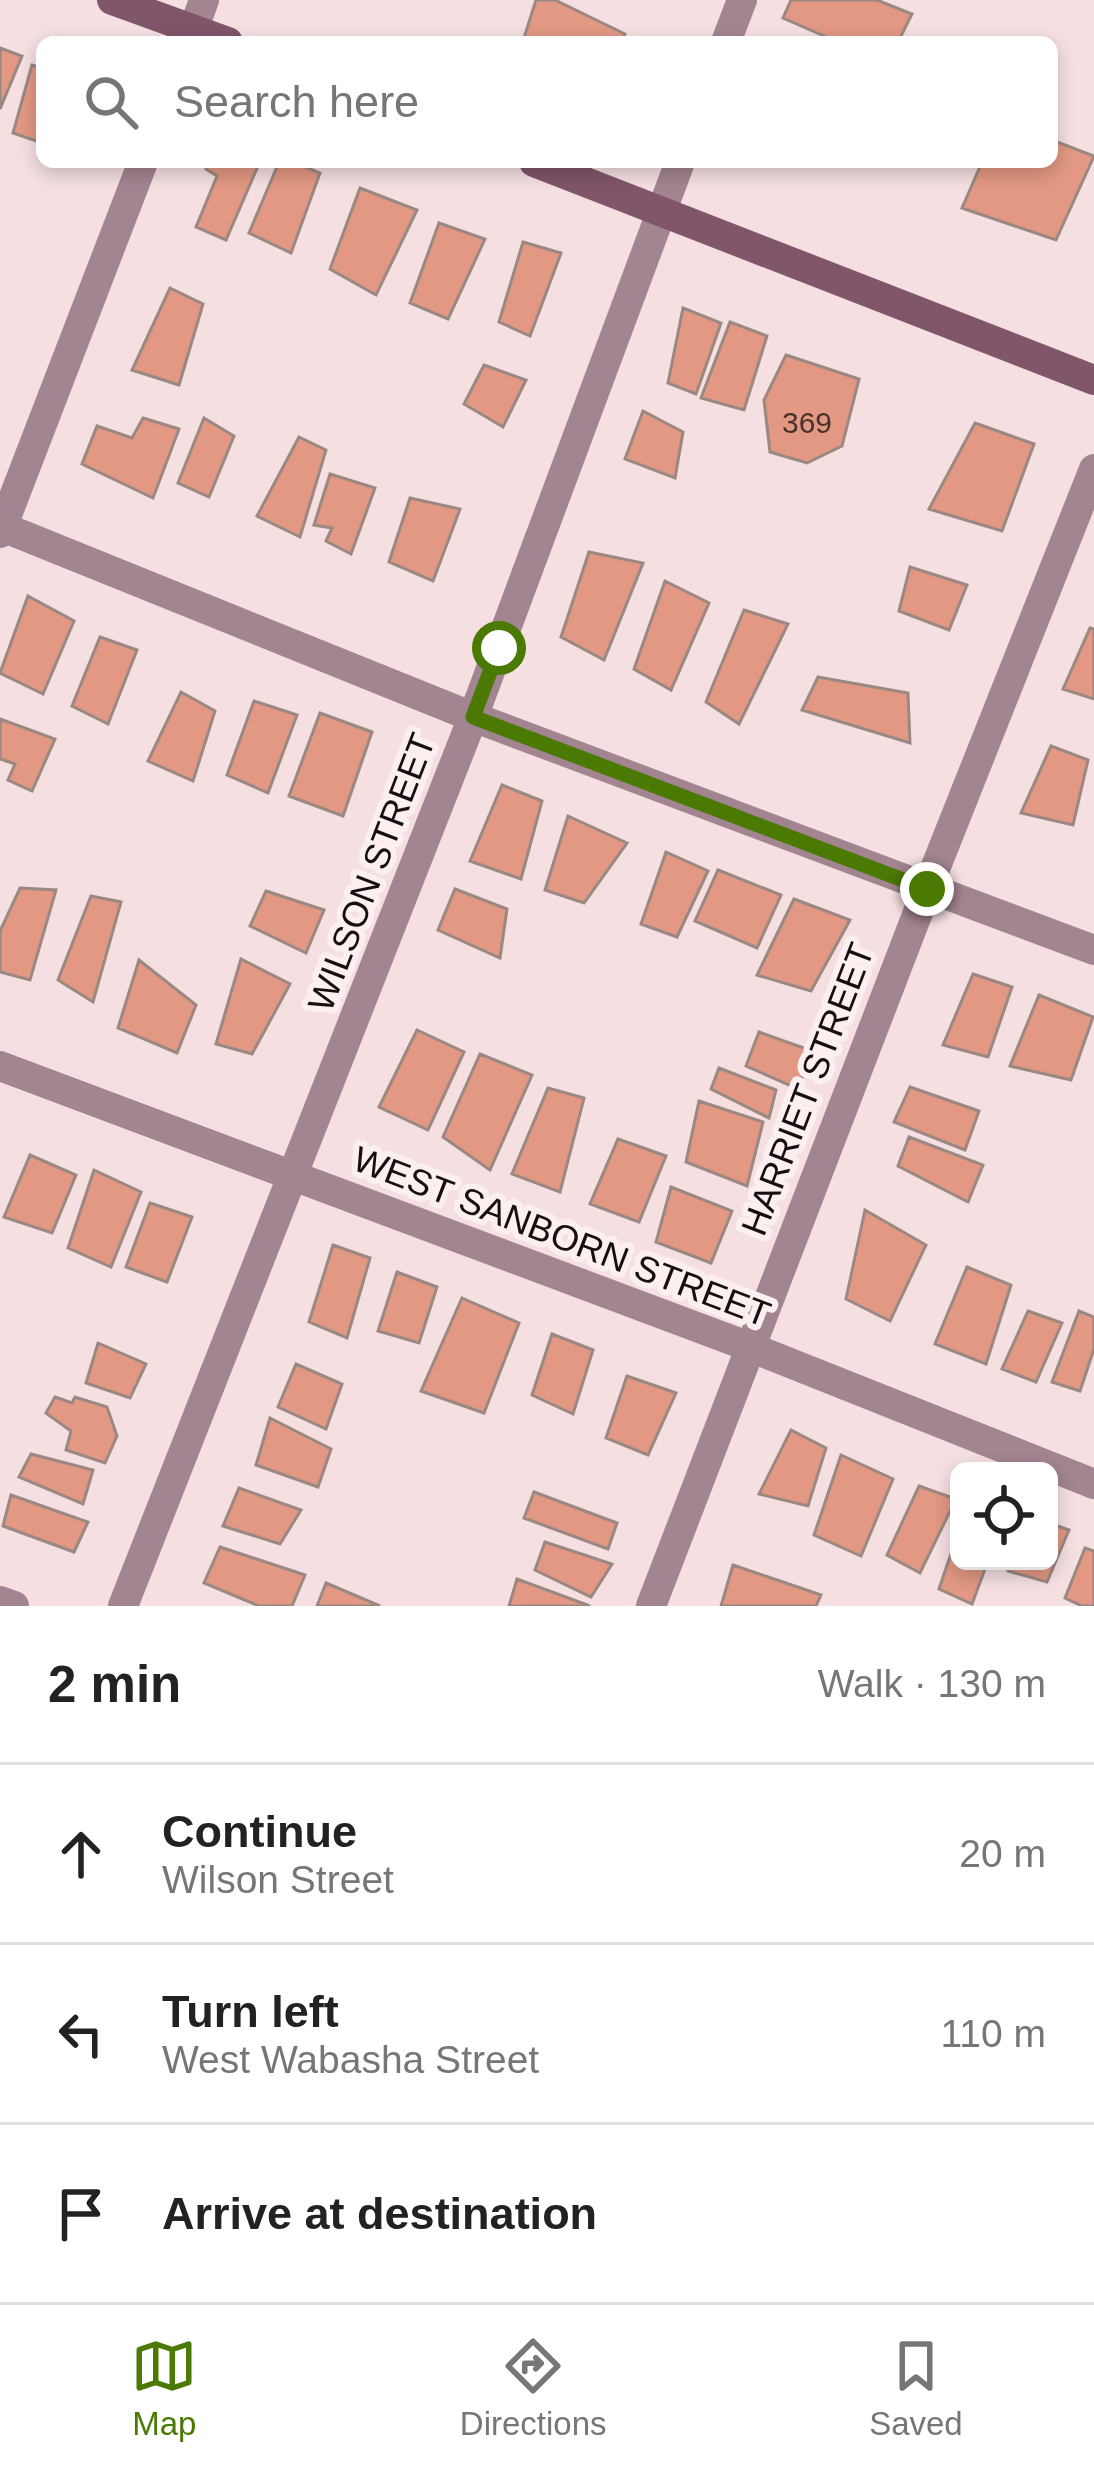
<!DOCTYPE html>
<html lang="en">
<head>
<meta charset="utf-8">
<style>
	body { margin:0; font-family:Helvetica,sans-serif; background:#f6f6f6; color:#222 }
	.controls { position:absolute; right:36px; bottom:36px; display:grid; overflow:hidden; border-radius:18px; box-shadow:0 6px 18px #0003 }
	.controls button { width:108px; height:108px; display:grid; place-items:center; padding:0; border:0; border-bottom:3px solid #e0e0e0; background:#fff; color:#222; font:60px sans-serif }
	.stop { position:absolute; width:36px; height:36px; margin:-27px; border:9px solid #4a7a03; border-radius:50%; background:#fff }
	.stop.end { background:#4a7a03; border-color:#fff; box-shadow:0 3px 12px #0008 }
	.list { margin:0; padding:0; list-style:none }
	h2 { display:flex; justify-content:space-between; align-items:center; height:156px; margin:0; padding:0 48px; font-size:51px }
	h2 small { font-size:39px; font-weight:400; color:#767676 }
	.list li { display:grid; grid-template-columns:78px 1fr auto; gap:36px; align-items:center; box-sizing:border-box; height:180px; padding:0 48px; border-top:3px solid #e0e0e0 }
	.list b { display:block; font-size:45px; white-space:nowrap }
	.list p { margin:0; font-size:39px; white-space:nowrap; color:#767676 }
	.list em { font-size:39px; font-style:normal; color:#767676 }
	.icon { flex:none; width:66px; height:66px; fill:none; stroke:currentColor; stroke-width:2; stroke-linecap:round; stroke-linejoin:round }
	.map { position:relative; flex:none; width:1094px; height:1606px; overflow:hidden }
	.search { position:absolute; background:#fff; box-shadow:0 6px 18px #0003; left:36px; right:36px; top:36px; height:132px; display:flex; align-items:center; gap:30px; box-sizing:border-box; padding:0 42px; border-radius:18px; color:#767676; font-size:45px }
	.sheet { height:696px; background:#fff }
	nav { display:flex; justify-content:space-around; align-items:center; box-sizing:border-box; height:168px; border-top:3px solid #e0e0e0; background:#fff; font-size:33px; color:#767676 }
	nav a { display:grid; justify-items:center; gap:6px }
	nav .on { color:#4a7a03 }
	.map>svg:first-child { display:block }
	.building { fill:#e29882; stroke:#9b8883; stroke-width:3 }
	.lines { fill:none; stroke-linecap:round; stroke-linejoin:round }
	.minor { stroke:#a38491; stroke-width:30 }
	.tertiary { stroke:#a38491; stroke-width:30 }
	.secondary { stroke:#81556a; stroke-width:30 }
	.route { stroke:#4a7a03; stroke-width:15 }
	.labels { text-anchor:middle; stroke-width:12; stroke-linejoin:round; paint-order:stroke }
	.number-label { font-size:30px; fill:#49312c }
	.street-label { font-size:36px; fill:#160f10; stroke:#fceff0 }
</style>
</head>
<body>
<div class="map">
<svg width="1094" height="1606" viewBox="0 0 1094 1606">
	<rect width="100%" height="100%" fill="#f5dfe0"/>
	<!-- building -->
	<path class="building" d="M536 0H555L625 34 623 42 523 41Z
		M791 0H877L912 14 898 42H838L783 18Z
		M0 48 22 56 0 109Z
		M32 65 42 68V143L13 133Z
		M1052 140 1094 156 1056 240 962 208 982 162H1052Z
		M208 162 258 166 226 240 196 227 217 176 206 169Z
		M279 162H294L320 173 291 253 249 233Z
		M360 188 417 210 376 295 330 269Z
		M439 223 485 239 448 319 410 303Z
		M523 242 561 253 530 336 499 322Z
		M170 288 203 304 179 385 132 370Z
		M683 308 721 323 696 394 668 383Z
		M730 322 767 336 744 410 701 398Z
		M786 355 859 379 842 446 807 463 770 452 764 400Z
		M484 365 526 380 503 427 464 404Z
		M643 411 683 432 675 478 625 459Z
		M143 418 179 429 153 498 82 464 97 426 132 438Z
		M204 418 234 436 209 497 178 483Z
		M975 423 1034 444 1002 531 929 509Z
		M299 437 326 450 300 537 257 516Z
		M330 474 375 488 351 554 326 541 332 528 314 525Z
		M410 498 460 509 433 581 389 562Z
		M589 552 643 563 604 660 561 637Z
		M910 567 967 585 949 630 899 611Z
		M665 581 709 603 671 690 634 669Z
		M28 596 74 621 43 694 0 673Z
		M744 610 788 624 739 724 706 702Z
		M1090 628 1094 629V699L1063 689Z
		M100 637 137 650 108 724 72 706Z
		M818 677 908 693 910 743 802 710Z
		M181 692 215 711 193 781 148 761Z
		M254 701 297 715 268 793 227 775Z
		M320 713 372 732 343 816 289 796Z
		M0 719 55 739 32 791 8 780 15 764 0 759Z
		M1051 746 1088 760 1073 825 1021 813Z
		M502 785 542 801 521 879 470 861Z
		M568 816 627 843 584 903 545 890Z
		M666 852 708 871 677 937 641 924Z
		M718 870 781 895 757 948 695 921Z
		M20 888 56 890 30 980 0 972V931Z
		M455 889 507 909 500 958 438 930Z
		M266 891 324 910 306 953 250 926Z
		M91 896 121 902 93 1002 58 980Z
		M794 899 850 920 811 991 757 975Z
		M241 959 290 984 252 1054 216 1044Z
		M139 960 196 1005 177 1053 118 1028Z
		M973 974 1012 987 988 1057 943 1045Z
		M1039 995 1093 1017 1071 1080 1010 1066Z
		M417 1030 464 1052 428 1130 379 1107Z
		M759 1032 812 1051 798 1089 746 1066Z
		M480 1054 532 1075 490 1170 443 1137Z
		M719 1068 776 1090 769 1118 711 1089Z
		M910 1087 979 1111 965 1150 894 1122Z
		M548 1088 584 1098 560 1192 512 1174Z
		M699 1101 763 1122 747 1186 686 1162Z
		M909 1137 983 1165 968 1202 898 1166Z
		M618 1139 666 1156 639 1222 590 1204Z
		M30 1155 76 1175 52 1233 4 1217Z
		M94 1170 141 1192 111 1267 68 1248Z
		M671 1187 732 1211 711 1263 656 1242Z
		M150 1203 192 1217 167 1282 126 1267Z
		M865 1210 926 1245 890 1321 846 1299Z
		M333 1245 370 1258 347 1338 309 1322Z
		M967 1267 1011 1285 986 1364 935 1344Z
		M397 1272 437 1287 419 1343 378 1331Z
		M462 1298 519 1323 484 1413 421 1391Z
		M1028 1311 1062 1323 1036 1382 1002 1369Z
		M1079 1311 1094 1317V1349L1080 1391 1052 1382Z
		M552 1334 593 1350 573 1414 532 1395Z
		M98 1343 146 1364 130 1398 86 1383Z
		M296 1364 342 1384 326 1429 278 1407Z
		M627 1376 676 1393 648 1455 606 1438Z
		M55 1397 72 1403 75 1397 107 1407 117 1436 105 1463 66 1450 71 1431 46 1413Z
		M270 1418 331 1449 318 1487 256 1465Z
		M791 1430 826 1448 808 1506 759 1494Z
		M31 1454 93 1470 83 1504 19 1477Z
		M841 1455 893 1479 861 1556 814 1535Z
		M919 1486 956 1499 920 1573 887 1555Z
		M239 1488 301 1510 280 1544 223 1526Z
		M534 1492 617 1523 608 1549 524 1518Z
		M11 1495 88 1522 74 1552 3 1526Z
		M1049 1523 1069 1530 1047 1582 1008 1571 1011 1561H1049Z
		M959 1530V1561H988L972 1604 939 1589Z
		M545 1542 612 1564 591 1597 535 1570Z
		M220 1547 305 1575 292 1606H259L204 1583Z
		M1085 1548 1094 1551V1606H1082L1065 1598Z
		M733 1565 821 1595 816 1606H721Z
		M517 1579 590 1606H509Z
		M326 1583 380 1606H317Z"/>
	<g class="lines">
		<!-- minor -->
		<path class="minor" d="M726 42 742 0
			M0 526 473 717 1094 950
			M0 1066 750 1347 1094 1484
			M0 1601 14 1606
			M123 1606 473 717 680 162
			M651 1606 927 889 1094 469"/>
		<!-- tertiary -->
		<path class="tertiary" d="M189 42 204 0
			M0 533 143 162"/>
		<!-- secondary -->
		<path class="secondary" d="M112 0 228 42
			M534 162 1094 380"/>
	</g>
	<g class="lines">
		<!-- route -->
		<path class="route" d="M499 648 473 717 927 889"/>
	</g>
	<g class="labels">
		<!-- number labels -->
		<g class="number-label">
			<text x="807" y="433">369</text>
		</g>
		<!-- street labels -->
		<g class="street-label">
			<text transform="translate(371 872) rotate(-69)" y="13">WILSON STREET</text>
			<text transform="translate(807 1089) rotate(-69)" y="13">HARRIET STREET</text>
			<text transform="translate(562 1236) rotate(21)" y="13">WEST SANBORN STREET</text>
		</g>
	</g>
</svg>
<div class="controls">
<button><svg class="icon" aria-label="locate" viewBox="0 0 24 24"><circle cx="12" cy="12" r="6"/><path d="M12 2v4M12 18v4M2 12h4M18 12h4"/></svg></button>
</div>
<div class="stop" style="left:499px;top:648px"></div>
<div class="stop end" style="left:927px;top:889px"></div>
<div class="search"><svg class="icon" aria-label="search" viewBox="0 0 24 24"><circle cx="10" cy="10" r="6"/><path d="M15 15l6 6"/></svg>Search here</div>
</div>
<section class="sheet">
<h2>2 min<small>Walk · 130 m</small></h2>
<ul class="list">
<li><svg class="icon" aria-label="ahead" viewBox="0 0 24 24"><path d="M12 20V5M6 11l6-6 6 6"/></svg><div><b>Continue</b><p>Wilson Street</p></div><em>20 m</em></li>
<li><svg class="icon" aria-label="left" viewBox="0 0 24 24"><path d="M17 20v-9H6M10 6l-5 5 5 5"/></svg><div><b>Turn left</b><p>West Wabasha Street</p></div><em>110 m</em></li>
<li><svg class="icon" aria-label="arrive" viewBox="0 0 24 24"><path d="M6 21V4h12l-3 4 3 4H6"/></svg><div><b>Arrive at destination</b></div></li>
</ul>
</section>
<nav>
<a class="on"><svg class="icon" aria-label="map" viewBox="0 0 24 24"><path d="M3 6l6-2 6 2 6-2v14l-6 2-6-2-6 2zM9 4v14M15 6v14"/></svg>Map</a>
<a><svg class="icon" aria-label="directions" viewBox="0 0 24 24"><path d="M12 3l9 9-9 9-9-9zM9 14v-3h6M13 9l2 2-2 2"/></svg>Directions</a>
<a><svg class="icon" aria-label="saved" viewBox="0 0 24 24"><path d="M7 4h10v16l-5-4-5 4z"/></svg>Saved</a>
</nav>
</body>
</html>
